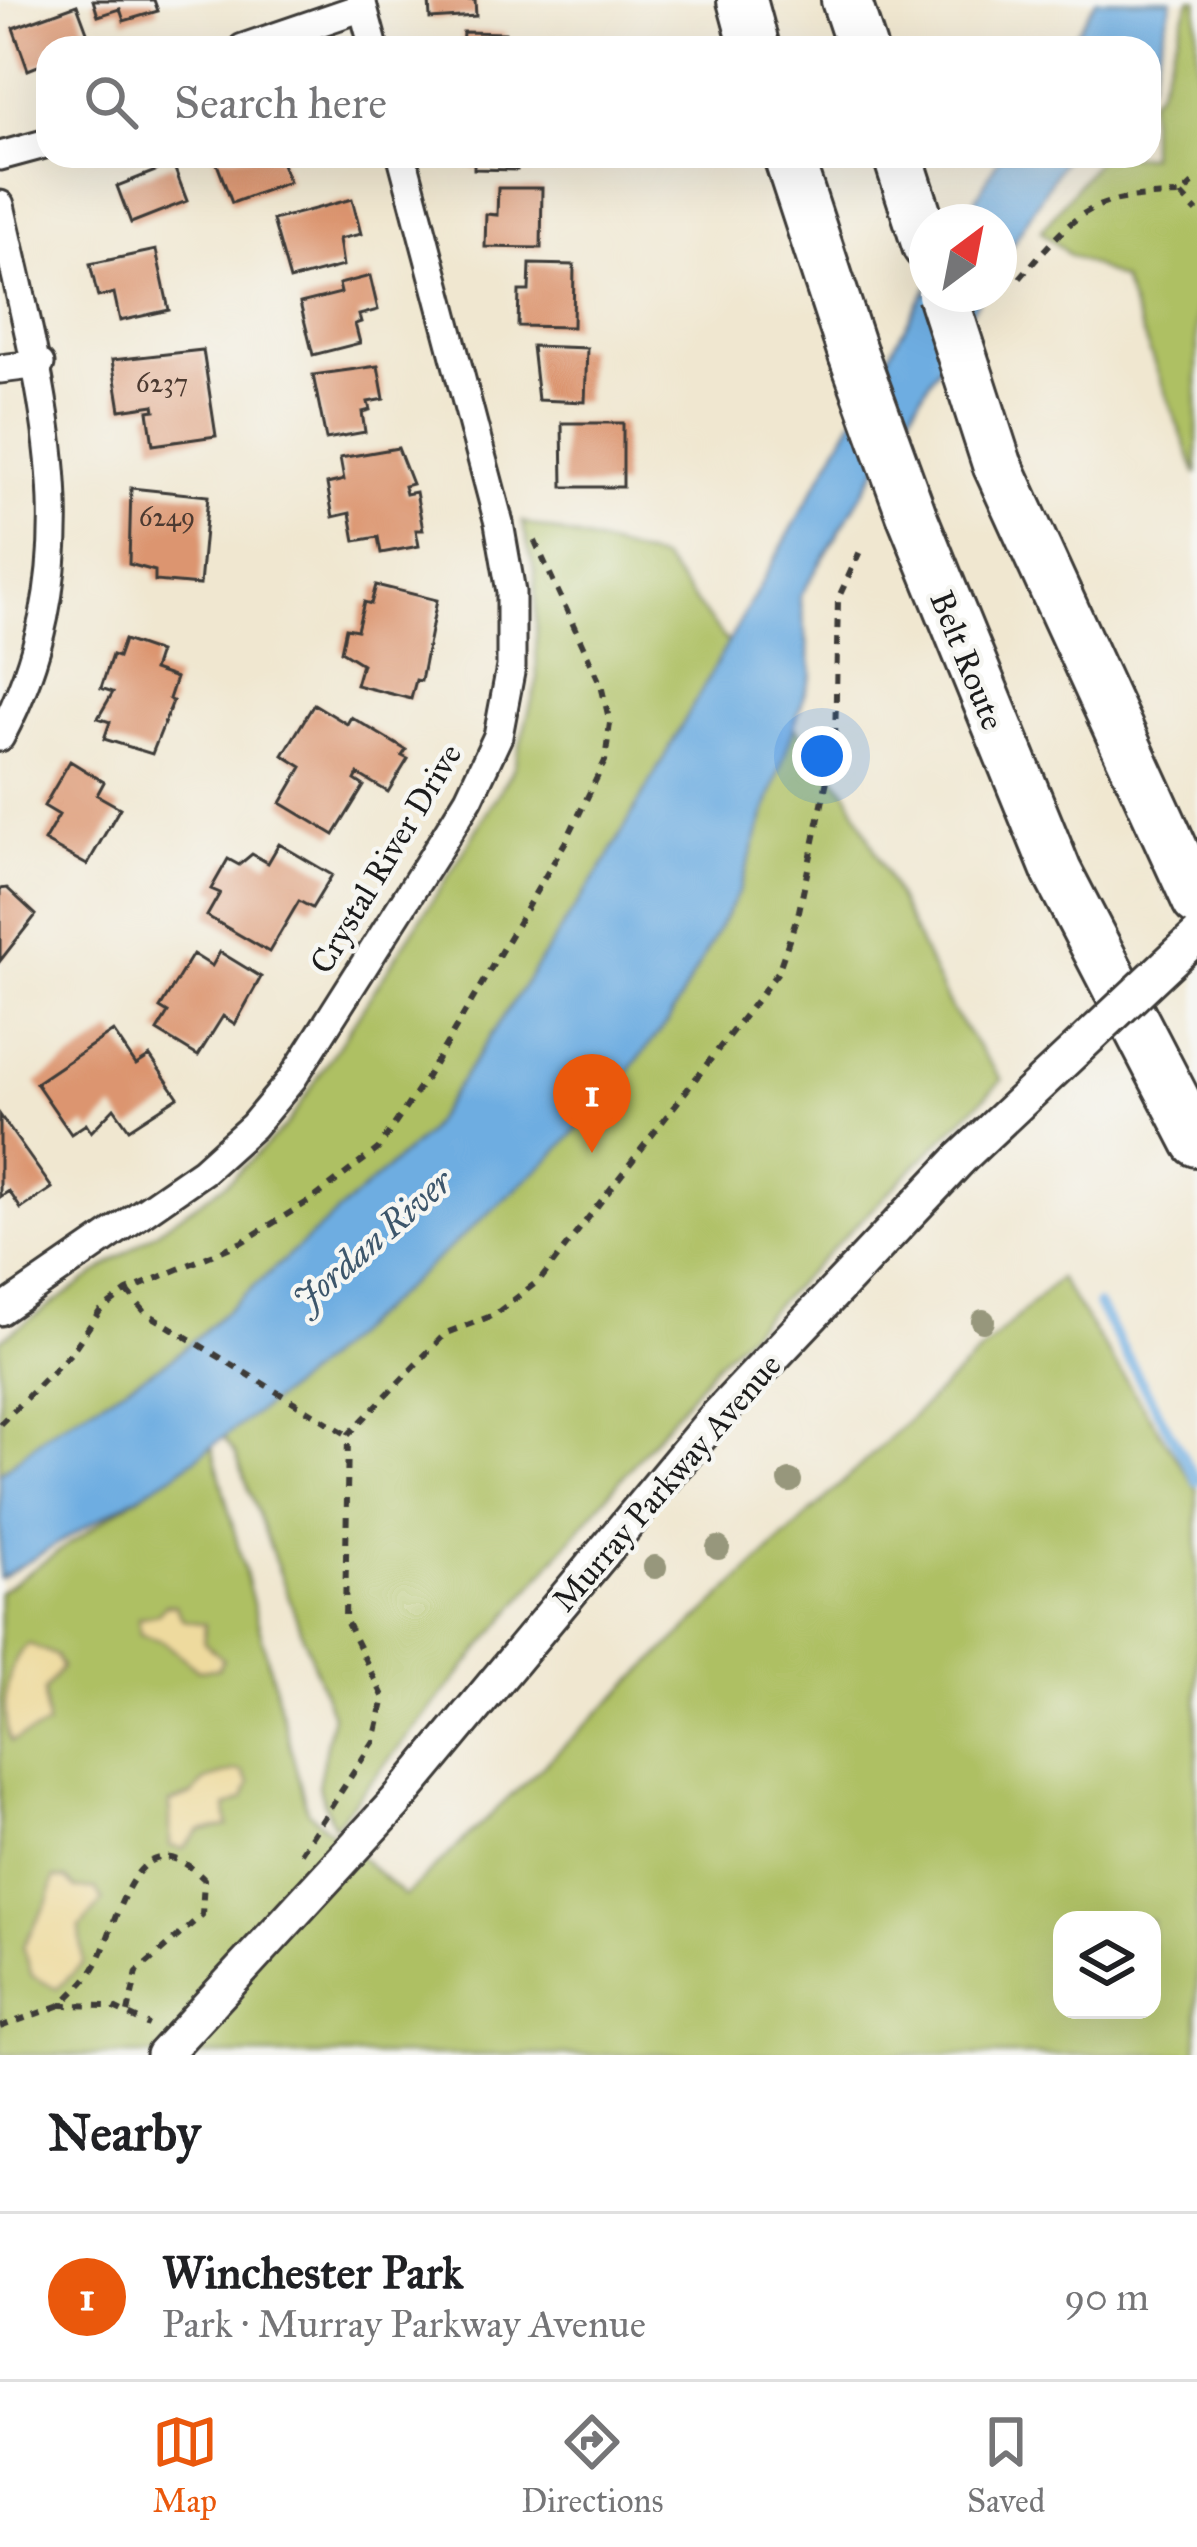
<!DOCTYPE html>
<html lang="en">
<head>
<meta charset="utf-8">
<style>
	body { margin:0; font-family:"IM FELL Great Primer",serif; background:#f2f2f2; color:#202124 }
	.controls { position:absolute; right:36px; bottom:36px; display:grid; overflow:hidden; border-radius:24px; box-shadow:0 12px 48px #0002 }
	.controls button { width:108px; height:108px; display:grid; place-items:center; padding:0; border:0; border-bottom:3px solid #e0e0e0; background:#fff; color:#202124; font:60px sans-serif }
	.compass { position:absolute; left:909px; top:204px; width:108px; height:108px; border-radius:50%; background:#fff; box-shadow:0 12px 48px #0002; rotate:32deg }
	.you { position:absolute; left:822px; top:756px; width:42px; height:42px; margin:-30px; border:9px solid #fff; border-radius:50%; background:#1a73e8; box-shadow:0 0 0 18px #1a73e833 }
	.badge { display:grid; place-items:center; width:78px; height:78px; border-radius:50%; background:#ea580c; color:#fff; font-size:39px; font-weight:700 }
	.pin { position:absolute; translate:-50% -99px; filter:drop-shadow(0 3px 6px #0008) }
	.pin::after { content:''; position:absolute; top:63px; width:42px; height:36px; background:inherit; clip-path:polygon(0 0,100% 0,50% 100%) }
	.list { margin:0; padding:0; list-style:none }
	h2 { display:flex; justify-content:space-between; align-items:center; height:156px; margin:0; padding:0 48px; font-size:51px }
	h2 small { font-size:39px; font-weight:400; color:#757577 }
	.list li { display:grid; grid-template-columns:78px 1fr auto; gap:36px; align-items:center; box-sizing:border-box; height:168px; padding:0 48px; border-top:3px solid #e0e0e0 }
	.list b { display:block; font-size:45px; white-space:nowrap }
	.list p { margin:0; font-size:39px; white-space:nowrap; color:#757577 }
	.list em { font-size:39px; font-style:normal; color:#757577 }
	.icon { flex:none; width:66px; height:66px; fill:none; stroke:currentColor; stroke-width:2; stroke-linecap:round; stroke-linejoin:round }
	.map { position:relative; flex:none; width:1197px; height:2055px; overflow:hidden }
	.search { position:absolute; background:#fff; box-shadow:0 12px 48px #0002; left:36px; right:36px; top:36px; height:132px; display:flex; align-items:center; gap:30px; box-sizing:border-box; padding:0 42px; border-radius:36px; color:#757577; font-size:45px }
	.sheet { height:324px; background:#fff }
	nav { display:flex; justify-content:space-around; align-items:center; box-sizing:border-box; height:168px; border-top:3px solid #e0e0e0; background:#fff; font-size:33px; color:#757577 }
	nav a { display:grid; justify-items:center; gap:6px }
	nav .on { color:#ea580c }
	.map>svg:first-child { display:block }
	.green { fill:#aec064; stroke:#656e40; stroke-width:3; fill-rule:evenodd }
	.sand { fill:#eeda9e; stroke:#857b5d; stroke-width:3 }
	.water { fill:#6eade1; stroke:#45647e; stroke-width:3 }
	.lines { fill:none; stroke-linecap:round; stroke-linejoin:round }
	.stream { stroke:#6eade1; stroke-width:10 }
	.building { fill:#dc9570 }
	.minor-casing { stroke:#3c3a37; stroke-width:33 }
	.tertiary-casing { stroke:#3c3a37; stroke-width:39 }
	.motorway-casing { stroke:#3c3a37; stroke-width:54 }
	.path { stroke:#3c3a37; stroke-width:6; stroke-dasharray:9 9; stroke-linecap:butt }
	.minor { stroke:#fff; stroke-width:27 }
	.tertiary { stroke:#fff; stroke-width:33 }
	.motorway { stroke:#fff; stroke-width:48 }
	.tertiary-bridge-casing { stroke:#3c3a37; stroke-width:39; stroke-linecap:butt }
	.motorway-bridge-casing { stroke:#3c3a37; stroke-width:54; stroke-linecap:butt }
	.tertiary-bridge { stroke:#fff; stroke-width:33 }
	.motorway-bridge { stroke:#fff; stroke-width:48 }
	.tree { fill:#97977b }
	.labels { text-anchor:middle; stroke-width:9; stroke-linejoin:round; paint-order:stroke }
	.number-label { font-size:27px; fill:#4c3a31 }
	.street-label { font-size:33px; fill:#1c1c1c; stroke:#f6f6f2 }
	.water-label { font-size:36px; font-style:italic; fill:#3d566b; stroke:#f6f6f2 }
</style>
</head>
<body>
<div class="map">
<svg width="1197" height="2055" viewBox="0 0 1197 2055">
	<rect width="100%" height="100%" fill="#f6f6f2"/>
	<filter id="ink" filterUnits="userSpaceOnUse"><feTurbulence type="fractalNoise" baseFrequency=".00833" numOctaves="2"/><feDisplacementMap in="SourceGraphic" scale="24" xChannelSelector="R" yChannelSelector="G"/><feConvolveMatrix kernelMatrix="1 2 1 2 8 2 1 2 1" color-interpolation-filters="sRGB"/></filter>
	<filter id="wash" filterUnits="userSpaceOnUse"><feTurbulence type="fractalNoise" baseFrequency=".004" numOctaves="4" result="noise"/><feDisplacementMap in="SourceGraphic" scale="48" xChannelSelector="R" yChannelSelector="G"/><feGaussianBlur stdDeviation="2.7" result="paint"/><feColorMatrix in="noise" values="0 0 0 0 0 0 0 0 0 0 0 0 0 0 0 0 0 1.4 0 .05"/><feComposite in="paint" operator="in"/></filter>
	<g filter="url(#wash)">
		<rect width="100%" height="100%" fill="#f0e7d0"/>
		<!-- green -->
		<path class="green" d="M1190 0H1197V475L1122 280 1068 254 1041 231 1101 156H1149V100L1158 90Z
			M522 522 662 560 848 794 951 1009 1002 1080 715 1365 334 1826 318 1786 332 1715 236 1454 193 1398 0 1536V1340L228 1182 287 1125 456 864 514 767 537 682 535 573Z
			M1059 1278 1197 1489V2055H0V1592L212 1446 307 1811 405 1896ZM1062 1920H1152V2010H1062Z"/>
		<!-- sand -->
		<path class="sand" d="M166 1605H175L183 1620 205 1624 204 1642 223 1659 218 1669 198 1670 163 1641 140 1634 138 1618 157 1614Z
			M29 1644 56 1656 62 1667 44 1691 47 1726 11 1742C0 1719 4 1660 29 1644Z
			M235 1771H242L250 1783 244 1798 226 1807 228 1826 200 1831 183 1849 170 1846V1803L192 1795 205 1780Z
			M54 1878 66 1879 76 1889H95L103 1901 80 1928 83 1963 57 1989 32 1976 23 1946 48 1902Z"/>
		<!-- water -->
		<path class="water" d="M1096 0H1172L1149 86V48H1067Z
			M1000 156H1066L999 266V222H963Z
			M927 287V294H982L800 597 812 673 739 891 669 1020 617 1086 551 1158 299 1381 173 1475 0 1578V1473L49 1432 173 1358 425 1135 606 861Z"/>
		<g class="lines">
			<!-- stream -->
			<path class="stream" d="M1098 1305 1197 1481"/>
		</g>
		<g id="blocks">
			<!-- building -->
			<path class="building" d="M93 0H154L158 11 124 21 120 9 98 16Z
				M429 0H475L476 16 430 19Z
				M77 5 93 48H48V62L28 70 13 28Z
				M463 32 505 33V48H462Z
				M214 156H279L289 182 232 203Z
				M474 156H517V170L474 169Z
				M173 164 187 201 131 223 117 186Z
				M498 188H542L541 248 485 247 486 214 497 215Z
				M352 199 361 234 339 239 343 266 290 280 273 220Z
				M156 250 169 310 120 321 114 293 98 297 90 264Z
				M530 264 574 265 573 327 518 326 519 291H529Z
				M370 276 378 310 359 315 361 322 355 324 360 343 313 355 300 303 341 293 339 284Z
				M532 346 587 348 585 402 538 400Z
				M203 350 216 436 153 445 148 411 155 410 154 405 120 410 112 360Z
				M378 366 384 399 368 402 370 410 362 412 365 432 326 439 313 375Z
				M562 423H623V487H563Z
				M398 448 412 484 404 486 406 494 416 492 423 530H416L419 546 381 553 378 537 355 541 350 513 333 517 327 484 344 480 340 458Z
				M131 488 208 496 200 585 155 581V571L129 564Z
				M376 585 437 600 421 681 416 680 411 699 356 685 362 664 341 651 346 628 357 630 364 602 371 604Z
				M124 640 159 652 153 670 176 678 169 699 173 701 152 754 104 739 110 722 98 718 113 692 101 688 112 655 118 657Z
				M314 704 347 724 351 717 406 750 402 756 408 759 388 792 358 774 355 780 364 786 334 835 281 803 302 767 283 755Z
				M70 761 104 782 97 795 120 808 87 865 44 841 59 815 44 806Z
				M279 844 332 875 312 908 299 901 269 952 207 916 220 893 211 889 228 859 239 865 252 854 268 863Z
				M7 888 36 915 0 961V889Z
				M220 952 261 977 235 1024 223 1016 198 1056 157 1031 168 1013 160 1008 193 954 212 966Z
				M113 1031 136 1065 150 1056 178 1097 129 1129 114 1108 91 1132 86 1124 71 1134 36 1083Z
				M0 1115 52 1188 21 1209 9 1191 0 1197Z"/>
		</g>
	</g>
	<g filter="url(#ink)">
		<use href="#blocks" fill-opacity="0" stroke="#3c3a37" stroke-width="3"/>
		<g class="lines">
			<defs>
				<path id="minor" d="M361 0 374 48
					M243 48 363 7
					M0 156 48 143
					M0 205C41 390 96 556 0 737
					M0 369 40 364
					M0 1311 203 1171 253 1126 292 1079 434 855 469 798 498 736 511 667V592L499 523 402 156"/>
				<path id="tertiary" d="M163 2055 395 1803 715 1418 961 1158"/>
				<path id="motorway" d="M742 0 755 48
					M846 0 862 48
					M788 156 853 354
					M898 156 927 246
					M997 464 1197 901
					M912 516 1057 872 1197 1142"/>
			</defs>
			<!-- minor casing -->
			<use href="#minor" class="minor-casing"/>
			<!-- tertiary casing -->
			<use href="#tertiary" class="tertiary-casing"/>
			<!-- motorway casing -->
			<use href="#motorway" class="motorway-casing"/>
			<!-- path -->
			<path class="path" d="M1181 195 1197 212
				M1020 278C1080 209 1088 196 1181 195L1197 180
				M127 1291 145 1312 348 1435
				M0 1424 71 1353 100 1311 127 1291 242 1242 314 1198 378 1149 428 1075 566 841 605 761 610 723 601 685 533 537
				M301 1853 374 1741 384 1698 345 1619 348 1435 446 1333 494 1315 541 1279 778 972 799 911 835 743 838 599 861 549
				M128 2013 137 1972 202 1915 204 1879C136 1811 118 1922 98 1961 89 1979 75 1991 61 2005L110 2006 149 2025
				M0 2027 61 2005"/>
			<!-- minor -->
			<use href="#minor" class="minor"/>
			<!-- tertiary -->
			<use href="#tertiary" class="tertiary"/>
			<!-- motorway -->
			<use href="#motorway" class="motorway"/>
			<defs>
				<path id="tertiary-bridge" d="M961 1158 1197 936"/>
				<path id="motorway-bridge" d="M942 294 997 464
					M853 354 912 516"/>
			</defs>
			<!-- tertiary-bridge casing -->
			<use href="#tertiary-bridge" class="tertiary-bridge-casing"/>
			<!-- motorway-bridge casing -->
			<use href="#motorway-bridge" class="motorway-bridge-casing"/>
			<!-- tertiary-bridge -->
			<use href="#tertiary-bridge" class="tertiary-bridge"/>
			<!-- motorway-bridge -->
			<use href="#motorway-bridge" class="motorway-bridge"/>
		</g>
		<!-- trees -->
		<g class="tree">
			<circle cx="983" cy="1321" r="12"/>
			<circle cx="790" cy="1481" r="12"/>
			<circle cx="718" cy="1548" r="12"/>
			<circle cx="655" cy="1567" r="12"/>
		</g>
	</g>
	<g class="labels">
		<!-- number labels -->
		<g class="number-label">
			<text x="162" y="392">6237</text>
			<text x="167" y="526">6249</text>
		</g>
		<!-- street labels -->
		<g class="street-label">
			<text transform="translate(968 660) rotate(68)" y="12">Belt Route</text>
			<text transform="translate(385 858) rotate(-59)" y="12">Crystal River Drive</text>
			<text transform="translate(666 1482) rotate(-49)" y="12">Murray Parkway Avenue</text>
		</g>
		<!-- water labels -->
		<g class="water-label">
			<text transform="translate(372 1240) rotate(-41)" y="13">Jordan River</text>
		</g>
	</g>
</svg>
<div class="controls">
<button><svg class="icon" aria-label="layers" viewBox="0 0 24 24"><path d="M12 4l9 5-9 5-9-5zM3 14l9 5 9-5"/></svg></button>
</div>
<svg class="compass" viewBox="-18 -18 36 36"><path d="M0-13l5 13h-10z" fill="#e53935"/><path d="M0 13l5-13h-10z" fill="#757577"/></svg>
<div class="you"></div>
<div class="pin badge" style="left:592px;top:1153px">1</div>
<div class="search"><svg class="icon" aria-label="search" viewBox="0 0 24 24"><circle cx="10" cy="10" r="6"/><path d="M15 15l6 6"/></svg>Search here</div>
</div>
<section class="sheet">
<h2>Nearby<small></small></h2>
<ul class="list">
<li><span class="badge">1</span><div><b>Winchester Park</b><p>Park · Murray Parkway Avenue</p></div><em>90 m</em></li>
</ul>
</section>
<nav>
<a class="on"><svg class="icon" aria-label="map" viewBox="0 0 24 24"><path d="M3 6l6-2 6 2 6-2v14l-6 2-6-2-6 2zM9 4v14M15 6v14"/></svg>Map</a>
<a><svg class="icon" aria-label="directions" viewBox="0 0 24 24"><path d="M12 3l9 9-9 9-9-9zM9 14v-3h6M13 9l2 2-2 2"/></svg>Directions</a>
<a><svg class="icon" aria-label="saved" viewBox="0 0 24 24"><path d="M7 4h10v16l-5-4-5 4z"/></svg>Saved</a>
</nav>
</body>
</html>
